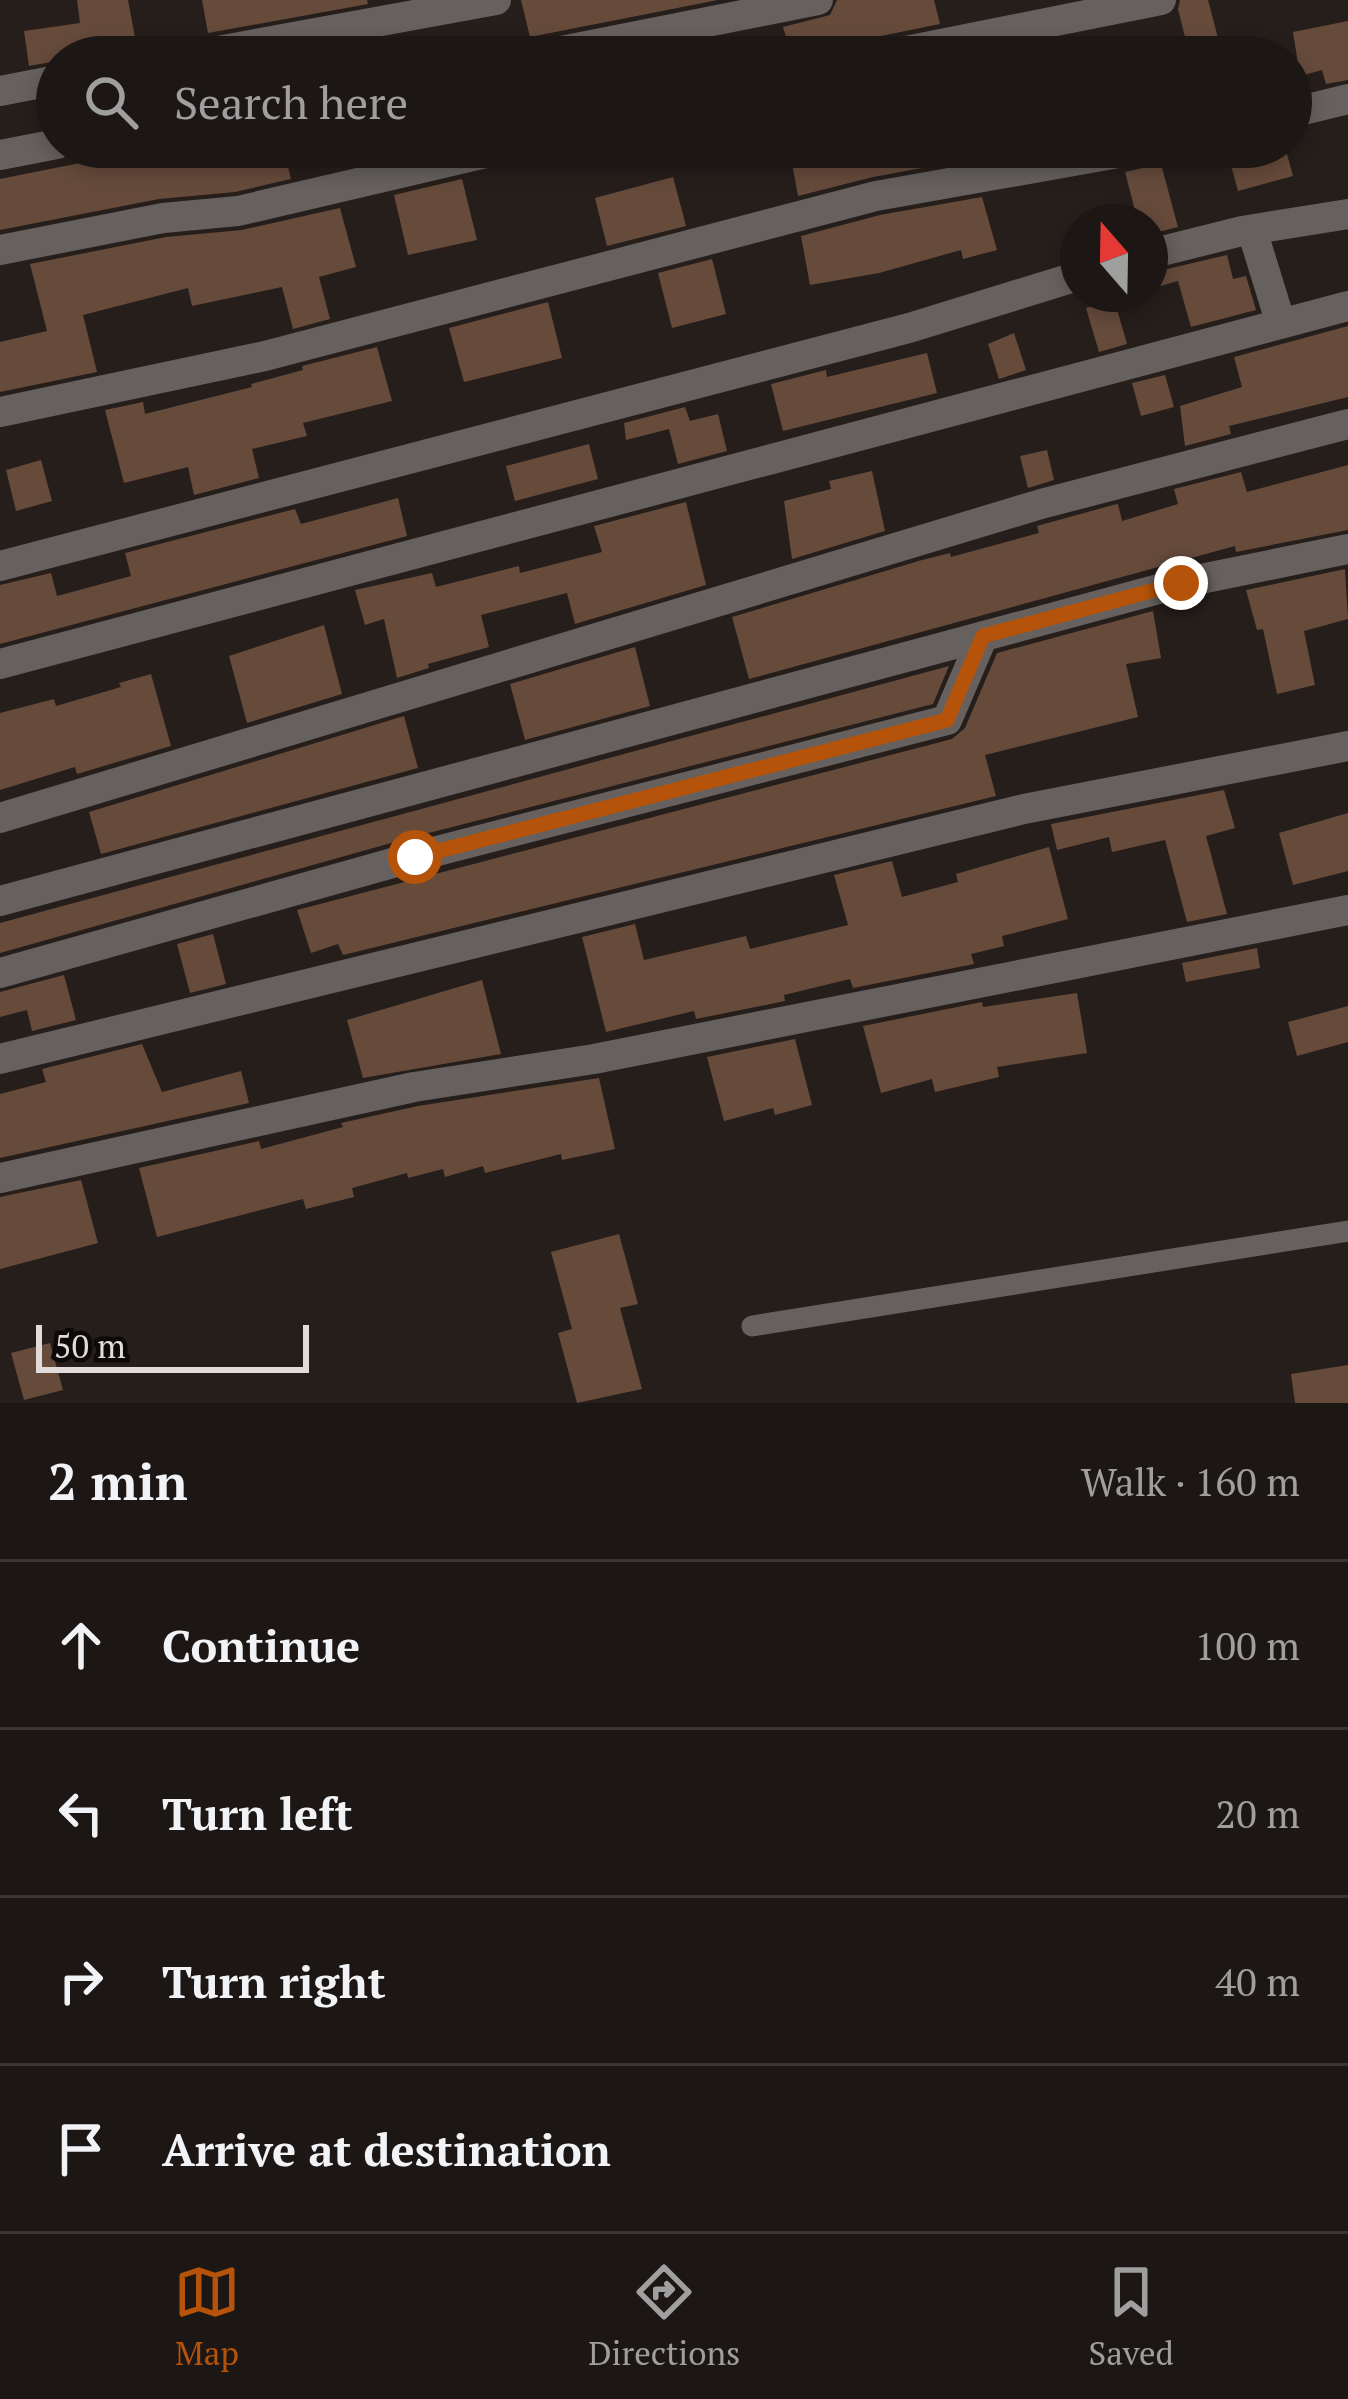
<!DOCTYPE html>
<html lang="en">
<head>
<meta charset="utf-8">
<style>
	body { margin:0; font-family:"PT Serif",serif; background:#292322; color:#f1f3f6 }
	.compass { position:absolute; left:1060px; top:204px; width:108px; height:108px; border-radius:50%; background:#1c1614; box-shadow:0 6px 18px #0003; rotate:340deg }
	.scale { position:absolute; left:36px; bottom:30px; width:273px; box-sizing:border-box; padding-left:12px; border:6px solid #e1dbd9; border-top:0; font-size:33px; line-height:42px; white-space:nowrap; color:#e1dbd9; -webkit-text-stroke:9px #0c0908; paint-order:stroke }
	.stop { position:absolute; width:36px; height:36px; margin:-27px; border:9px solid #b45309; border-radius:50%; background:#fff }
	.stop.end { background:#b45309; border-color:#fff; box-shadow:0 3px 12px #0008 }
	.list { margin:0; padding:0; list-style:none }
	h2 { display:flex; justify-content:space-between; align-items:center; height:156px; margin:0; padding:0 48px; font-size:51px }
	h2 small { font-size:39px; font-weight:400; color:#a09fa0 }
	.list li { display:grid; grid-template-columns:78px 1fr auto; gap:36px; align-items:center; box-sizing:border-box; height:168px; padding:0 48px; border-top:3px solid #3a3534 }
	.list b { display:block; font-size:45px; white-space:nowrap }
	.list em { font-size:39px; font-style:normal; color:#a09fa0 }
	.icon { flex:none; width:66px; height:66px; fill:none; stroke:currentColor; stroke-width:2; stroke-linecap:round; stroke-linejoin:round }
	.map { position:relative; flex:none; width:1348px; height:1403px; overflow:hidden }
	.search { position:absolute; background:#1c1614; box-shadow:0 6px 18px #0003; left:36px; right:36px; top:36px; height:132px; display:flex; align-items:center; gap:30px; box-sizing:border-box; padding:0 42px; border-radius:66px; color:#a09fa0; font-size:45px }
	.sheet { height:828px; background:#1c1614 }
	nav { display:flex; justify-content:space-around; align-items:center; box-sizing:border-box; height:168px; border-top:3px solid #3a3534; background:#1c1614; font-size:33px; color:#a09fa0 }
	nav a { display:grid; justify-items:center; gap:6px }
	nav .on { color:#b45309 }
	.map>svg:first-child { display:block }
	.building { fill:#664b3b }
	.lines { fill:none; stroke-linecap:round; stroke-linejoin:round }
	.service { stroke:#66615f; stroke-width:21 }
	.minor { stroke:#66615f; stroke-width:30 }
	.route { stroke:#b45309; stroke-width:15 }
</style>
</head>
<body>
<div class="map">
<svg width="1348" height="1403" viewBox="0 0 1348 1403">
	<rect width="100%" height="100%" fill="#261e1b"/>
	<!-- building -->
	<path class="building" d="M77 0H128L137 48 94 57H57V61L29 66 24 31 80 23Z
		M202 0H367L368 4 208 33Z
		M521 0H718L530 37Z
		M837 0H934L940 24 871 38 862 43 857 57H792L783 27 830 15Z
		M1180 0H1208L1223 57H1190L1178 9Z
		M1348 21V80L1326 84 1322 70 1300 76 1293 32Z
		M130 147H283L291 179 235 192 159 199 0 230V179L75 164Z
		M789 147H968L971 159 873 177 798 196Z
		M1226 147H1285L1293 176 1238 191Z
		M1161 164 1178 227 1150 234V222H1138L1125 172Z
		M673 177 686 226 607 246 595 198Z
		M462 179 477 240 408 255 394 195Z
		M982 197 997 250 963 259 961 250 879 273 810 285 801 236 880 215Z
		M340 208 356 267 319 277 330 319 293 329 282 287 192 306 188 288 83 315 97 372 0 392V342L47 331 30 264 166 237 242 230Z
		M1227 255 1233 279 1246 276 1256 310 1191 327 1178 281 1150 289V273Z
		M712 259 726 314 672 328 658 273Z
		M1114 299 1127 344 1099 352 1086 308Z
		M548 302 562 358 464 382 449 328Z
		M1348 326V397L1229 426 1231 434 1185 446 1180 406 1242 387 1234 357Z
		M1014 333 1026 370 999 379 988 344Z
		M377 347 392 401 303 423 307 436 252 449 259 478 194 495 188 467 124 483 105 410 143 402 145 414 252 387 251 384 303 370 302 366Z
		M927 353 937 393 783 431 771 384 826 370 827 377Z
		M1165 375 1174 407 1141 416 1132 383Z
		M685 407 690 421 718 414 727 451 678 464 669 429 626 440 624 423Z
		M589 444 598 479 515 501 506 466Z
		M1047 450 1054 480 1028 488 1020 456Z
		M41 460 52 501 16 511 6 470Z
		M1348 465V530L1236 552 1235 546 749 679 732 617 922 560 950 553 951 557 1039 533 1037 526 1113 505 1118 504 1122 521 1178 504 1174 489 1241 472 1247 492Z
		M872 471 885 531 792 559 784 501 831 489 829 481Z
		M398 498 407 536 0 644V585L51 573 57 596 131 576 125 553 295 509 301 524Z
		M686 502 706 585 575 624 567 593 481 615 489 647 428 664 429 668 397 678 384 619 365 625 355 590 432 573 436 587 519 566 520 573 602 552 594 526Z
		M1345 569 1348 619 1304 631 1315 685 1277 694 1263 629 1257 630 1246 590Z
		M1153 611 1161 658 1126 664 1138 717 985 755 996 796 343 955 338 944 311 953 297 910 952 739 965 728 997 653Z
		M324 625 342 694 247 723 229 656Z
		M635 647 650 706 525 740 510 684Z
		M949 666 933 704 409 838 0 953V923Z
		M151 674 171 746 77 774 75 767 0 790V713L54 699 56 706 121 687 119 683Z
		M404 716 418 768 101 854 89 812Z
		M1224 790 1235 828 1206 836 1227 914 1187 922 1165 840 1112 852 1109 837 1057 850 1051 824Z
		M1348 813V871L1293 885 1279 833Z
		M1049 847 1068 919 1002 936 1004 946 971 954 974 964 853 988 850 979 784 995 785 1001 696 1019 694 1011 606 1032 582 937 635 924 644 960 746 936 750 949 848 925 834 875 892 861 902 897 958 882 956 874Z
		M213 934 226 984 190 993 177 944Z
		M1257 948 1260 968 1186 982 1182 963Z
		M64 975 76 1020 32 1031 27 1010 0 1017V992Z
		M482 980 501 1054 363 1078 347 1020Z
		M1077 993 1087 1053 997 1067 999 1077 935 1092 932 1079 881 1093 863 1026 982 1002 983 1007Z
		M1348 1006V1042L1297 1056 1288 1022Z
		M795 1039 812 1105 775 1115 773 1108 724 1121 707 1057Z
		M142 1044 162 1092 241 1071 249 1103 0 1158V1094L46 1082 42 1069Z
		M599 1078 615 1149 562 1160 561 1154 485 1173 483 1166 445 1177 443 1169 408 1178 407 1173 352 1188 354 1197 306 1209 303 1199 157 1237 139 1168 259 1141 261 1149 343 1127 341 1123 418 1106Z
		M81 1180 98 1243 0 1269V1197Z
		M619 1234 638 1304 620 1308 642 1389 577 1403 558 1333 572 1329 551 1252Z
		M50 1343 63 1390 24 1400 11 1353Z
		M1348 1365V1403H1295L1291 1374Z"/>
	<g class="lines">
		<!-- service -->
		<path class="service" d="M752 1326 1348 1231"/>
		<!-- minor -->
		<path class="minor" d="M185 57 496 0
			M531 57 818 0
			M876 57 1161 0
			M0 91 57 80
			M1291 113 1348 99
			M0 155 57 144
			M1252 230 1281 324
			M0 250 163 218 238 211 512 147
			M1150 254 1242 231 1348 214
			M0 412 265 356 876 196 1152 147
			M0 566 909 328 1078 276
			M0 664 1348 306
			M0 818 1041 504 1348 424
			M0 901 1181 583 1348 549
			M0 973 414 857 947 720 983 636
			M0 1059 1024 809 1348 746
			M0 1178 414 1087 594 1059 1348 910"/>
	</g>
	<g class="lines">
		<!-- route -->
		<path class="route" d="M415 857 947 720 983 636 1181 583"/>
	</g>
</svg>
<svg class="compass" viewBox="-18 -18 36 36"><path d="M0-13l5 13h-10z" fill="#e53935"/><path d="M0 13l5-13h-10z" fill="#a09fa0"/></svg>
<div class="scale">50 m</div>
<div class="stop" style="left:415px;top:857px"></div>
<div class="stop end" style="left:1181px;top:583px"></div>
<div class="search"><svg class="icon" aria-label="search" viewBox="0 0 24 24"><circle cx="10" cy="10" r="6"/><path d="M15 15l6 6"/></svg>Search here</div>
</div>
<section class="sheet">
<h2>2 min<small>Walk · 160 m</small></h2>
<ul class="list">
<li><svg class="icon" aria-label="ahead" viewBox="0 0 24 24"><path d="M12 20V5M6 11l6-6 6 6"/></svg><div><b>Continue</b></div><em>100 m</em></li>
<li><svg class="icon" aria-label="left" viewBox="0 0 24 24"><path d="M17 20v-9H6M10 6l-5 5 5 5"/></svg><div><b>Turn left</b></div><em>20 m</em></li>
<li><svg class="icon" aria-label="right" viewBox="0 0 24 24"><path d="M7 20v-9h11M14 6l5 5-5 5"/></svg><div><b>Turn right</b></div><em>40 m</em></li>
<li><svg class="icon" aria-label="arrive" viewBox="0 0 24 24"><path d="M6 21V4h12l-3 4 3 4H6"/></svg><div><b>Arrive at destination</b></div></li>
</ul>
</section>
<nav>
<a class="on"><svg class="icon" aria-label="map" viewBox="0 0 24 24"><path d="M3 6l6-2 6 2 6-2v14l-6 2-6-2-6 2zM9 4v14M15 6v14"/></svg>Map</a>
<a><svg class="icon" aria-label="directions" viewBox="0 0 24 24"><path d="M12 3l9 9-9 9-9-9zM9 14v-3h6M13 9l2 2-2 2"/></svg>Directions</a>
<a><svg class="icon" aria-label="saved" viewBox="0 0 24 24"><path d="M7 4h10v16l-5-4-5 4z"/></svg>Saved</a>
</nav>
</body>
</html>
